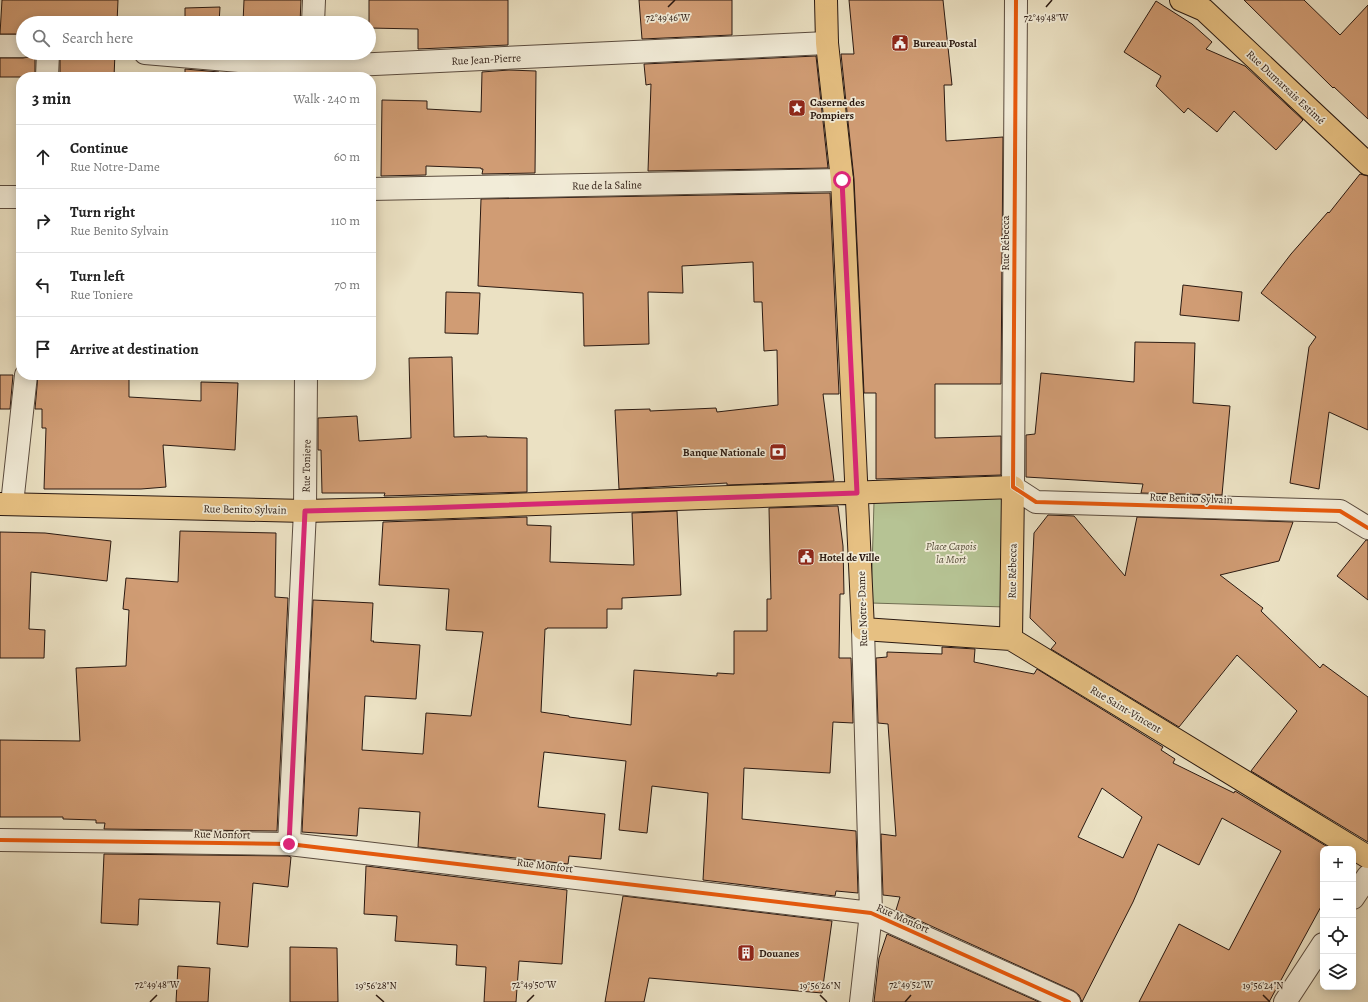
<!DOCTYPE html>
<html lang="en">
<head>
<meta charset="utf-8">
<style>
	body { margin:0; font-family:Alegreya,serif; background:#f2f2f2; color:#222 }
	.controls { position:absolute; right:12px; bottom:12px; display:grid; overflow:hidden; border-radius:8px; box-shadow:0 2px 10px #0003 }
	.controls button { width:36px; height:36px; display:grid; place-items:center; padding:0; border:0; border-bottom:1px solid #e0e0e0; background:#fff; color:#222; font:20px sans-serif }
	.stop { position:absolute; width:12px; height:12px; margin:-9px; border:3px solid #db2777; border-radius:50%; background:#fff }
	.stop.end { background:#db2777; border-color:#fff; box-shadow:0 1px 4px #0008 }
	.list { margin:0; padding:0; list-style:none }
	h2 { display:flex; justify-content:space-between; align-items:center; height:52px; margin:0; padding:0 16px; font-size:17px }
	h2 small { font-size:13px; font-weight:400; color:#767676 }
	.list li { display:grid; grid-template-columns:26px 1fr auto; gap:12px; align-items:center; box-sizing:border-box; height:64px; padding:0 16px; border-top:1px solid #e0e0e0 }
	.list b { display:block; font-size:15px; white-space:nowrap }
	.list p { margin:0; font-size:13px; white-space:nowrap; color:#767676 }
	.list em { font-size:13px; font-style:normal; color:#767676 }
	.icon { flex:none; width:22px; height:22px; fill:none; stroke:currentColor; stroke-width:2; stroke-linecap:round; stroke-linejoin:round }
	.map { position:relative; flex:none; width:1368px; height:1002px; overflow:hidden }
	.search { position:absolute; background:#fff; box-shadow:0 2px 10px #0003; left:16px; top:16px; width:360px; height:44px; display:flex; align-items:center; gap:10px; box-sizing:border-box; padding:0 14px; border-radius:22px; color:#767676; font-size:15px }
	.panel { position:absolute; background:#fff; box-shadow:0 2px 10px #0003; left:16px; top:72px; width:360px; height:308px; border-radius:16px }
	.map>svg:first-child { display:block }
	.green { fill:#b6c394; stroke:#706e52 }
	.building { fill:#d09c74; stroke:#2a1911; fill-rule:evenodd }
	.lines { fill:none; stroke-linecap:round; stroke-linejoin:round }
	.minor-casing { stroke:#5a4b3e; stroke-width:24 }
	.major-casing { stroke:#2a1911; stroke-width:24 }
	.minor { stroke:#f2ecd8; stroke-width:22 }
	.major { stroke:#e6c082; stroke-width:22 }
	.cycleway-casing { stroke:#f2ecd8; stroke-width:6 }
	.cycleway { stroke:#e8590c; stroke-width:4 }
	.route { stroke:#db2777; stroke-width:5 }
	.ticks { fill:none; stroke:#2a1911; stroke-width:1.5 }
	.labels { text-anchor:middle; stroke-width:3.5; stroke-linejoin:round; paint-order:stroke }
	.poi-label { font-size:11px; font-weight:bold; fill:#2a1911; stroke:#f2ecd8; text-anchor:start }
	.street-label { font-size:11px; fill:#2a1911; stroke:#f2ecd8 }
	.park-label { font-size:11px; font-style:italic; fill:#544c38; stroke:#f2ecd8 }
	.ticks-label { font-size:10px; text-anchor:middle; fill:#2a1911; stroke:#f2ecd8; stroke-width:3.5; stroke-linejoin:round; paint-order:stroke }
</style>
</head>
<body>
<div class="map">
<svg width="1368" height="1002" viewBox="0 0 1368 1002">
	<rect width="100%" height="100%" fill="#ebe1c3"/>
	<filter id="stains"><feTurbulence type="fractalNoise" baseFrequency=".005" numOctaves="4"/><feColorMatrix values="0 0 0 0 .2 0 0 0 0 .09 0 0 0 0 .02 0 0 0 .5 -.17"/></filter>
	<radialGradient id="worn" r=".72"><stop offset=".6" stop-color="#630" stop-opacity="0"/><stop offset="1" stop-color="#630" stop-opacity=".3"/></radialGradient>
	<!-- green -->
	<path class="green" d="M1005 496 1006 607 871 603 874 502Z"/>
	<!-- building -->
	<path class="building" d="M2 0H118L117 23H23V34H0Z
		M244 0H301L300 23H243Z
		M369 0H508V45L418 49V29L369 28Z
		M639 0H732V35L642 39Z
		M849 0H943L952 85H944L946 141 1003 137 1001 384H935V438L1001 436V475L876 479V393H864L854 179 841 54H854Z
		M1244 0H1304L1340 35 1368 5V119L1334 87 1333 88Z
		M1156 1 1192 24 1212 42 1206 49 1245 66 1303 120 1276 150 1234 111 1217 132 1188 108 1184 113 1156 86 1161 76 1124 52Z
		M220 7 219 23H185V8Z
		M33 53H35V77H0V58H23L29 57Z
		M60 53H115L114 77H60Z
		M816 56 828 168 648 171 651 84 646 85 644 64Z
		M185 69 219 72V77H185Z
		M509 70 536 71 535 173 482 174 483 169H481V168L426 166V175L381 176 382 100 427 101V109L481 112 482 72Z
		M1360 174 1368 176V430L1329 412 1319 489 1290 483 1309 347 1316 337 1261 293 1291 254 1328 212 1329 213Z
		M830 193 839 394H823L834 481 727 485V483L619 489 615 410 650 409V411L716 408 717 412 778 405 777 350 764 351 762 302H754L753 262 682 266 683 293 648 292 649 344 584 346 583 293 478 286 481 199Z
		M1183 285 1242 292 1239 321 1180 315Z
		M446 292 480 293 478 334 445 333Z
		M1135 342 1195 343 1193 403 1230 406 1222 495 1141 493 1143 484 1026 477V435L1035 434 1041 373 1134 382Z
		M452 357 454 437 487 436V437L527 438V492L384 496 385 493H322L321 450H318V418L357 416 359 441 411 438 409 358Z
		M0 375H13L10 409H0Z
		M38 375 93 376V379L129 378V397L201 401V382L238 383 235 450 163 445 166 487 141 489H44L46 428H42V409H35Z
		M838 506 843 546 844 594H840L839 658H851L853 723 833 722 830 773 744 768 742 819 856 831 858 893 836 891 835 896 703 880 708 793 652 786 647 833 619 830 626 761 544 752 538 807 605 814 601 859 569 856 568 864 418 847 420 812 359 808 357 836 302 832 313 600 373 603 371 641H374L373 642 420 645 416 699 365 696 362 750 423 754 426 713 471 716 483 632 446 630 449 589 379 585 383 522 527 517V525L551 526 550 562 634 565 632 513 677 511 681 595 622 598V609H607V628H547V629H545L541 712 569 716V717L631 725 634 670 717 676V673L734 674V631H767V599H771L769 508Z
		M1048 515 1074 516 1125 576 1137 517 1293 522 1279 561 1220 575 1263 608 1261 611 1320 668 1323 664 1368 697V842L1251 771 1297 711 1237 655 1179 727 1051 649 1056 643 1030 618 1034 533Z
		M180 531 276 533 275 597 288 598 277 831 104 829 105 823H96V820L63 819V817H0V740L80 741 76 668 126 666 129 610 123 609 126 578 178 582Z
		M0 532 45 533 111 541 107 581 31 572 29 629 45 630 44 658H0Z
		M1366 540H1368V600L1337 576Z
		M942 647 975 649 974 662 1034 674 1037 669 1163 747 1161 750 1175 759 1173 763 1234 793 1235 791 1331 849H1323V903L1269 1002H1139L1179 924 1229 950 1281 851 1222 818 1199 865 1158 844 1133 902 1082 1002 1079 995 1074 991 896 910 900 897 883 895 881 834 896 836 888 724 878 723 876 658 887 657V652L942 654ZM1102 788 1142 817 1123 858 1078 837Z
		M104 854 288 856 291 857 288 887 253 883 248 947 217 944 220 902 139 899 138 925 101 923Z
		M366 866 567 890 562 964 519 961 516 1002H484L486 967 456 965 457 945 395 941 397 916 364 914Z
		M623 896 832 921 822 993 649 978 644 1002H605Z
		M887 934 1039 1002H874L879 958Z
		M290 947 337 948 338 1002H290Z
		M178 966 210 968 208 1002H176Z"/>
	<g class="lines">
		<defs>
			<path id="minor" d="M1016 0 1013 487 1036 502 1340 511 1368 528
				M313 23 314 0
				M0 46H23
				M145 53 310 67 827 43
				M47 77 48 53
				M371 189 842 180
				M0 197H21
				M12 504 26 375
				M0 840 289 844 871 913 1069 1002
				M289 844 305 511 306 375
				M1353 898 1368 876
				M861 1002 871 913 863 629
				M1285 1002 1323 944"/>
			<path id="major" d="M826 0 827 43 842 180 863 629 1011 639 1368 857
				M1181 0 1204 10 1368 164
				M0 504 305 511 424 508 1013 487 1011 639"/>
		</defs>
		<!-- minor casing -->
		<use href="#minor" class="minor-casing"/>
		<!-- major casing -->
		<use href="#major" class="major-casing"/>
		<!-- minor -->
		<use href="#minor" class="minor"/>
		<!-- major -->
		<use href="#major" class="major"/>
		<defs>
			<path id="cycleway" d="M1016 0 1013 487 1036 502 1340 511 1368 528
				M0 840 289 844 871 913 1069 1002"/>
		</defs>
		<!-- cycleway casing -->
		<use href="#cycleway" class="cycleway-casing"/>
		<!-- cycleway -->
		<use href="#cycleway" class="cycleway"/>
	</g>
	<g class="lines">
		<!-- route -->
		<path class="route" d="M289 844 305 511 424 508 857 493 842 180"/>
	</g>
	<!-- ticks -->
	<path class="ticks" d="M668 7 675 0M1046 7 1052 0M376 995 384 1002M820 995 827 1002M1263 995 1270 1002M150 1002 157 995M527 1002 534 995M905 1002 911 995"/>
	<!-- icons -->
	<defs>
		<symbol id="civic-square" viewBox="-11 -11 22 22"><rect x="-9" y="-9" width="18" height="18" rx="4" fill="#8f2418" stroke="#f2ecd8"/><path d="M-.6-6.5H3V-4.5H.6V-3L4-1V1h2V6H-6V1h2V-1L-.6-3ZM-1.2 2.5V6h2.4V2.5Z" fill="#fff"/></symbol>
		<symbol id="sight-square" viewBox="-11 -11 22 22"><rect x="-9" y="-9" width="18" height="18" rx="4" fill="#8f2418" stroke="#f2ecd8"/><path d="M0-6L1.8-2.2L6-1.7L2.9 1.2L3.7 5.4L0 3.3L-3.7 5.4L-2.9 1.2L-6-1.7L-1.8-2.2Z" fill="#fff"/></symbol>
		<symbol id="bank-square" viewBox="-11 -11 22 22"><rect x="-9" y="-9" width="18" height="18" rx="4" fill="#8f2418" stroke="#f2ecd8"/><path d="M-6-4H6V4H-6ZM0-2.3a2.3 2.3 0 1 0 0 4.6a2.3 2.3 0 1 0 0-4.6Z" fill="#fff"/></symbol>
		<symbol id="building-square" viewBox="-11 -11 22 22"><rect x="-9" y="-9" width="18" height="18" rx="4" fill="#8f2418" stroke="#f2ecd8"/><path d="M-4-6H4V6H1V3H-1V6H-4ZM-2.5-4.3h1.7v1.8h-1.7ZM.8-4.3h1.7v1.8H.8ZM-2.5-1h1.7V.8h-1.7ZM.8-1h1.7V.8H.8Z" fill="#fff"/></symbol>
	</defs>
	<g fill-rule="evenodd">
		<use href="#civic-square" x="890" y="33" width="20" height="20"/>
		<use href="#sight-square" x="787" y="98" width="20" height="20"/>
		<use href="#bank-square" x="768" y="442" width="20" height="20"/>
		<use href="#civic-square" x="796" y="547" width="20" height="20"/>
		<use href="#building-square" x="736" y="943" width="20" height="20"/>
	</g>
	<g class="labels">
		<!-- poi labels -->
		<g class="poi-label">
			<text x="913" y="47">Bureau Postal</text>
			<text x="810" y="106">Caserne des<tspan x="810" dy="13">Pompiers</tspan></text>
			<text x="765" y="456" text-anchor="end">Banque Nationale</text>
			<text x="819" y="561">Hotel de Ville</text>
			<text x="759" y="957">Douanes</text>
		</g>
		<!-- street labels -->
		<g class="street-label">
			<text transform="translate(486 59) rotate(-3)" y="4">Rue Jean-Pierre</text>
			<text transform="translate(1286 87) rotate(43)" y="4">Rue Dumarsais Estimé</text>
			<text transform="translate(607 185) rotate(-1)" y="4">Rue de la Saline</text>
			<text transform="translate(1005 243) rotate(-90)" y="4">Rue Rébecca</text>
			<text transform="translate(306 466) rotate(-89)" y="4">Rue Toniere</text>
			<text transform="translate(1191 498) rotate(2)" y="4">Rue Benito Sylvain</text>
			<text transform="translate(245 509) rotate(1)" y="4">Rue Benito Sylvain</text>
			<text transform="translate(1012 571) rotate(-89)" y="4">Rue Rébecca</text>
			<text transform="translate(862 609) rotate(-92)" y="4">Rue Notre-Dame</text>
			<text transform="translate(1126 709) rotate(31)" y="4">Rue Saint-Vincent</text>
			<text transform="translate(222 834) rotate(1)" y="4">Rue Monfort</text>
			<text transform="translate(545 865) rotate(7)" y="4">Rue Monfort</text>
			<text transform="translate(903 918) rotate(24)" y="4">Rue Monfort</text>
		</g>
		<!-- park labels -->
		<g class="park-label">
			<text x="951" y="550">Place Capois<tspan x="951" dy="13">la Mort</tspan></text>
		</g>
	</g>
	<g class="ticks-label">
		<text x="668" y="21">72°49'46"W</text>
		<text x="1046" y="21">72°49'48"W</text>
		<text x="157" y="988">72°49'48"W</text>
		<text x="534" y="988">72°49'50"W</text>
		<text x="911" y="988">72°49'52"W</text>
		<text x="376" y="989">19°56'28"N</text>
		<text x="820" y="989">19°56'26"N</text>
		<text x="1263" y="989">19°56'24"N</text>
	</g>
	<rect width="100%" height="100%" filter="url(#stains)"/>
	<rect width="100%" height="100%" fill="url(#worn)"/>
</svg>
<div class="controls">
<button>+</button>
<button>−</button>
<button><svg class="icon" aria-label="locate" viewBox="0 0 24 24"><circle cx="12" cy="12" r="6"/><path d="M12 2v4M12 18v4M2 12h4M18 12h4"/></svg></button>
<button><svg class="icon" aria-label="layers" viewBox="0 0 24 24"><path d="M12 4l9 5-9 5-9-5zM3 14l9 5 9-5"/></svg></button>
</div>
<div class="stop" style="left:842px;top:180px"></div>
<div class="stop end" style="left:289px;top:844px"></div>
<div class="search"><svg class="icon" aria-label="search" viewBox="0 0 24 24"><circle cx="10" cy="10" r="6"/><path d="M15 15l6 6"/></svg>Search here</div>
<section class="panel">
<h2>3 min<small>Walk · 240 m</small></h2>
<ul class="list">
<li><svg class="icon" aria-label="ahead" viewBox="0 0 24 24"><path d="M12 20V5M6 11l6-6 6 6"/></svg><div><b>Continue</b><p>Rue Notre-Dame</p></div><em>60 m</em></li>
<li><svg class="icon" aria-label="right" viewBox="0 0 24 24"><path d="M7 20v-9h11M14 6l5 5-5 5"/></svg><div><b>Turn right</b><p>Rue Benito Sylvain</p></div><em>110 m</em></li>
<li><svg class="icon" aria-label="left" viewBox="0 0 24 24"><path d="M17 20v-9H6M10 6l-5 5 5 5"/></svg><div><b>Turn left</b><p>Rue Toniere</p></div><em>70 m</em></li>
<li><svg class="icon" aria-label="arrive" viewBox="0 0 24 24"><path d="M6 21V4h12l-3 4 3 4H6"/></svg><div><b>Arrive at destination</b></div></li>
</ul>
</section>
</div>
</body>
</html>
